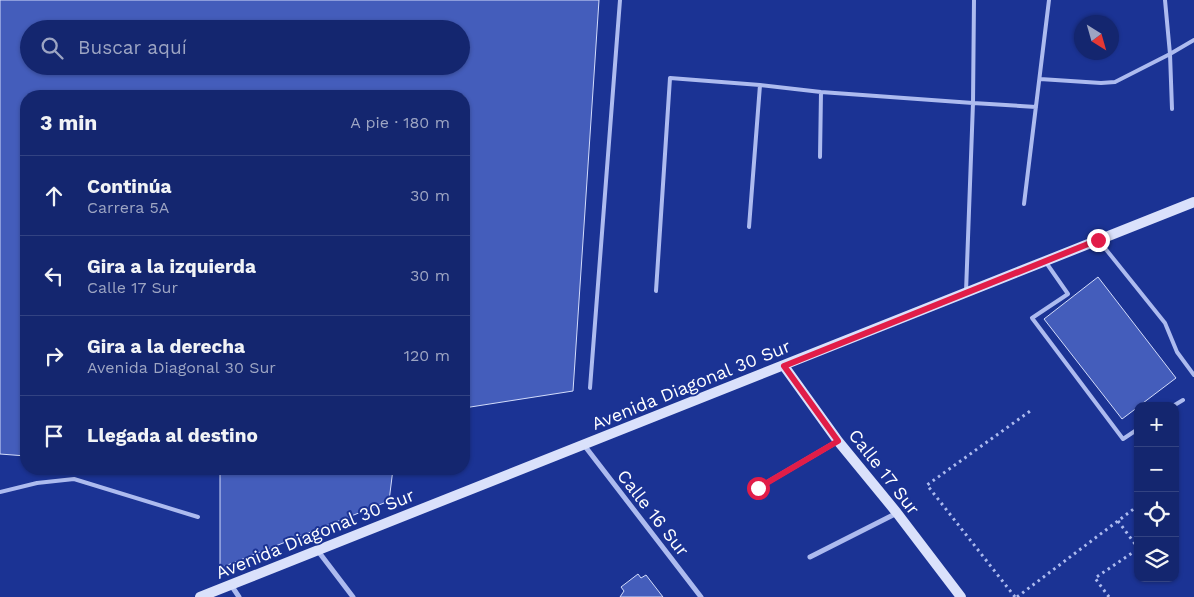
<!DOCTYPE html>
<html lang="es">
<head>
<meta charset="utf-8">
<style>
	body { margin:0; font-family:"Work Sans",sans-serif; background:#1d2e74; color:#f1f3f6 }
	.controls { position:absolute; right:15px; bottom:15px; display:grid; overflow:hidden; border-radius:10px; box-shadow:0 1px 4px #0004 }
	.controls button { width:45px; height:45px; display:grid; place-items:center; padding:0; border:0; border-bottom:1px solid #334382; background:#14266f; color:#f1f3f6; font:25px sans-serif }
	.compass { position:absolute; left:1074px; top:15px; width:45px; height:45px; border-radius:50%; background:#14266f; box-shadow:0 1px 4px #0004; rotate:143deg }
	.stop { position:absolute; width:15px; height:15px; margin:-11px; border:4px solid #e11d48; border-radius:50%; background:#fff }
	.stop.end { background:#e11d48; border-color:#fff; box-shadow:0 1px 5px #0008 }
	.list { margin:0; padding:0; list-style:none }
	h2 { display:flex; justify-content:space-between; align-items:center; height:65px; margin:0; padding:0 20px; font-size:21px }
	h2 small { font-size:16px; font-weight:400; color:#9da5c3 }
	.list li { display:grid; grid-template-columns:32px 1fr auto; gap:15px; align-items:center; box-sizing:border-box; height:80px; padding:0 20px; border-top:1px solid #334382 }
	.list b { display:block; font-size:19px; white-space:nowrap }
	.list p { margin:0; font-size:16px; white-space:nowrap; color:#9da5c3 }
	.list em { font-size:16px; font-style:normal; color:#9da5c3 }
	.icon { flex:none; width:28px; height:28px; fill:none; stroke:currentColor; stroke-width:2; stroke-linecap:round; stroke-linejoin:round }
	.map { position:relative; flex:none; width:1194px; height:597px; overflow:hidden }
	.search { position:absolute; background:#14266f; box-shadow:0 1px 4px #0004; left:20px; top:20px; width:450px; height:55px; display:flex; align-items:center; gap:12px; box-sizing:border-box; padding:0 18px; border-radius:28px; color:#9da5c3; font-size:19px }
	.panel { position:absolute; background:#14266f; box-shadow:0 1px 4px #0004; left:20px; top:90px; width:450px; height:385px; border-radius:20px }
	.map>svg:first-child { display:block }
	.building { fill:#445dbb; stroke:#d3dcfb; fill-rule:evenodd }
	.lines { fill:none; stroke-linecap:round; stroke-linejoin:round }
	.path { stroke:#adbbef; stroke-width:3; stroke-dasharray:2.5 4; stroke-linecap:butt }
	.lane { stroke:#adbbef; stroke-width:4 }
	.street { stroke:#adbbef; stroke-width:5 }
	.secondary { stroke:#dae1fb; stroke-width:10 }
	.route { stroke:#e11d48; stroke-width:6 }
	.labels { text-anchor:middle; stroke-width:4; stroke-linejoin:round; paint-order:stroke }
	.street-label { font-size:18px; fill:#fff; stroke:#1b3394 }
</style>
</head>
<body>
<div class="map">
<svg width="1194" height="597" viewBox="0 0 1194 597">
	<rect width="100%" height="100%" fill="#1b3394"/>
	<!-- building -->
	<path class="building" d="M0 0H599L573 391 464 408V96H26V456L0 454ZM29 29H461V66H29Z
		M1098 277 1176 378 1139 406H1138V407L1122 419 1044 319Z
		M205 469H393L389 501 220 568V470Z
		M638 574 641 578 646 575 663 597H620L624 591 621 587Z"/>
	<g class="lines">
		<!-- path -->
		<path class="path" d="M1118 521 1138 548
			M1015 597 927 485 1033 409
			M1017 597 1135 508
			M1109 597 1095 578 1138 549"/>
		<!-- lane -->
		<path class="lane" d="M1165 0 1170 54 1172 109
			M1040 79 1101 83 1115 82 1170 54 1194 40
			M820 157 821 92
			M1024 204 1049 0
			M749 227 760 85
			M1100 242 1165 323 1177 352 1194 375
			M1045 261 1068 294 1032 318 1123 439 1138 429
			M656 291 670 78 760 85 821 92 973 103 974 0
			M966 292 973 103 1036 107
			M590 388 620 0
			M1173 406 1183 400
			M0 492 37 483 74 479 198 517"/>
		<!-- street -->
		<path class="street" d="M584 445 701 597
			M758 488 838 441
			M318 551 353 597
			M810 557 897 513
			M231 585 239 597"/>
		<!-- secondary -->
		<path class="secondary" d="M784 366 838 441 897 513 961 597
			M200 597 1194 202"/>
	</g>
	<g class="lines">
		<!-- route -->
		<path class="route" d="M758 488 838 441 784 366 1098 240"/>
	</g>
	<g class="labels">
		<!-- street labels -->
		<g class="street-label">
			<text transform="translate(691 385) rotate(-22)" y="6">Avenida Diagonal 30 Sur</text>
			<text transform="translate(884 472) rotate(52)" y="6">Calle 17 Sur</text>
			<text transform="translate(653 513) rotate(52)" y="6">Calle 16 Sur</text>
			<text transform="translate(315 534) rotate(-22)" y="6">Avenida Diagonal 30 Sur</text>
		</g>
	</g>
</svg>
<div class="controls">
<button>+</button>
<button>−</button>
<button><svg class="icon" aria-label="locate" viewBox="0 0 24 24"><circle cx="12" cy="12" r="6"/><path d="M12 2v4M12 18v4M2 12h4M18 12h4"/></svg></button>
<button><svg class="icon" aria-label="layers" viewBox="0 0 24 24"><path d="M12 4l9 5-9 5-9-5zM3 14l9 5 9-5"/></svg></button>
</div>
<svg class="compass" viewBox="-18 -18 36 36"><path d="M0-13l5 13h-10z" fill="#e53935"/><path d="M0 13l5-13h-10z" fill="#9da5c3"/></svg>
<div class="stop" style="left:758px;top:488px"></div>
<div class="stop end" style="left:1098px;top:240px"></div>
<div class="search"><svg class="icon" aria-label="search" viewBox="0 0 24 24"><circle cx="10" cy="10" r="6"/><path d="M15 15l6 6"/></svg>Buscar aquí</div>
<section class="panel">
<h2>3 min<small>A pie · 180 m</small></h2>
<ul class="list">
<li><svg class="icon" aria-label="ahead" viewBox="0 0 24 24"><path d="M12 20V5M6 11l6-6 6 6"/></svg><div><b>Continúa</b><p>Carrera 5A</p></div><em>30 m</em></li>
<li><svg class="icon" aria-label="left" viewBox="0 0 24 24"><path d="M17 20v-9H6M10 6l-5 5 5 5"/></svg><div><b>Gira a la izquierda</b><p>Calle 17 Sur</p></div><em>30 m</em></li>
<li><svg class="icon" aria-label="right" viewBox="0 0 24 24"><path d="M7 20v-9h11M14 6l5 5-5 5"/></svg><div><b>Gira a la derecha</b><p>Avenida Diagonal 30 Sur</p></div><em>120 m</em></li>
<li><svg class="icon" aria-label="arrive" viewBox="0 0 24 24"><path d="M6 21V4h12l-3 4 3 4H6"/></svg><div><b>Llegada al destino</b></div></li>
</ul>
</section>
</div>
</body>
</html>
